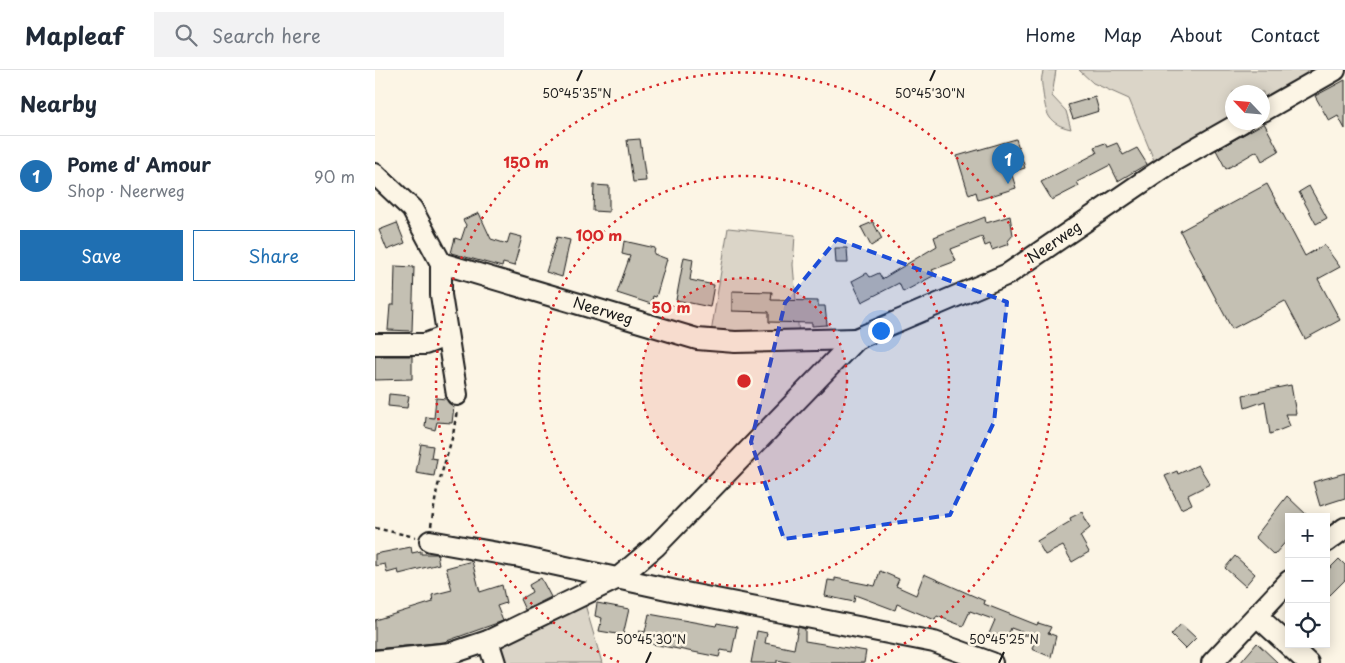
<!DOCTYPE html>
<html lang="en">
<head>
<meta charset="utf-8">
<style>
	body { margin:0; font-family:"Playpen Sans",sans-serif; background:#f2f2f3; color:#1f2937 }
	.controls { position:absolute; right:15px; bottom:15px; display:grid; overflow:hidden; border-radius:0px; box-shadow:0 2px 12px #0003 }
	.controls button { width:45px; height:45px; display:grid; place-items:center; padding:0; border:0; border-bottom:1px solid #e0e1e3; background:#fff; color:#1f2937; font:25px sans-serif }
	.compass { position:absolute; left:850px; top:15px; width:45px; height:45px; border-radius:50%; background:#fff; box-shadow:0 2px 12px #0003; rotate:296deg }
	.you { position:absolute; left:505px; top:260px; width:18px; height:18px; margin:-12px; border:4px solid #fff; border-radius:50%; background:#1a73e8; box-shadow:0 0 0 8px #1a73e833 }
	.badge { display:grid; place-items:center; width:32px; height:32px; border-radius:50%; background:#1f6fb2; color:#fff; font-size:16px; font-weight:700 }
	.pin { position:absolute; translate:-50% -41px; filter:drop-shadow(0 1px 2px #0008) }
	.pin::after { content:''; position:absolute; top:26px; width:18px; height:15px; background:inherit; clip-path:polygon(0 0,100% 0,50% 100%) }
	.list { margin:0; padding:0; list-style:none }
	h2 { display:flex; justify-content:space-between; align-items:center; height:65px; margin:0; padding:0 20px; font-size:21px }
	h2 small { font-size:16px; font-weight:400; color:#747a83 }
	.list li { display:grid; grid-template-columns:32px 1fr auto; gap:15px; align-items:center; box-sizing:border-box; height:80px; padding:0 20px; border-top:1px solid #e0e1e3 }
	.list b { display:block; font-size:19px; white-space:nowrap }
	.list p { margin:0; font-size:16px; white-space:nowrap; color:#747a83 }
	.list em { font-size:16px; font-style:normal; color:#747a83 }
	.actions { display:flex; gap:10px; padding:15px 20px }
	.actions a { flex:1; padding:11px 0; border:1px solid #1f6fb2; border-radius:0px; text-align:center; font-size:18px; color:#1f6fb2 }
	.actions .main { background:#1f6fb2; color:#fff }
	.icon { flex:none; width:28px; height:28px; fill:none; stroke:currentColor; stroke-width:2; stroke-linecap:round; stroke-linejoin:round }
	.map { position:relative; flex:none; width:970px; height:593px; overflow:hidden }
	header { display:flex; align-items:center; gap:30px; box-sizing:border-box; height:70px; padding:0 25px; background:#fff; border-bottom:1px solid #e0e1e3 }
	header strong { font-size:24px }
	nav { display:flex; gap:28px; margin-inline-start:auto; font-size:18px }
	.search { width:350px; height:45px; background:#f2f2f3; display:flex; align-items:center; gap:12px; box-sizing:border-box; padding:0 18px; border-radius:0px; color:#747a83; font-size:19px }
	main { display:flex }
	aside { flex:1; background:#fff }
	.map>svg:first-child { display:block }
	.green { fill:#dbd5c8; stroke:#7c7872 }
	.building { fill:#c4c0b3; stroke:#1c1c1c }
	.lines { fill:none; stroke-linecap:round; stroke-linejoin:round }
	.minor-casing { stroke:#1c1c1c; stroke-width:24 }
	.path { stroke:#1c1c1c; stroke-width:2.5; stroke-dasharray:4 4; stroke-linecap:butt }
	.minor { stroke:#fcf5e5; stroke-width:20 }
	.marked { fill:#1d4ed8; fill-opacity:0.2; stroke:#1d4ed8; stroke-width:4; stroke-dasharray:10 6; stroke-linejoin:round }
	.ticks { fill:none; stroke:#1c1c1c; stroke-width:2 }
	.ring { fill:none; stroke:#d62828; stroke-width:2.5; stroke-dasharray:2.5 5 }
	.labels { text-anchor:middle; stroke-width:5; stroke-linejoin:round; paint-order:stroke }
	.street-label { font-size:15px; fill:#1c1c1c; stroke:#fcf5e5 }
	.ticks-label { font-size:12px; text-anchor:middle; fill:#1c1c1c; stroke:#fcf5e5; stroke-width:5; stroke-linejoin:round; paint-order:stroke }
	.centre { fill:#d62828; stroke:#fcf5e5; stroke-width:2.5 }
	.ring-label { font-size:15px; text-anchor:middle; font-weight:bold; fill:#d62828; stroke:#fcf5e5; stroke-width:5; stroke-linejoin:round; paint-order:stroke }
</style>
</head>
<body>
<header>
<strong>Mapleaf</strong>
<div class="search"><svg class="icon" aria-label="search" viewBox="0 0 24 24"><circle cx="10" cy="10" r="6"/><path d="M15 15l6 6"/></svg>Search here</div>
<nav><a>Home</a><a>Map</a><a>About</a><a>Contact</a></nav>
</header>
<main>
<aside>
<h2>Nearby<small></small></h2>
<ul class="list">
<li><span class="badge">1</span><div><b>Pome d' Amour</b><p>Shop · Neerweg</p></div><em>90 m</em></li>
</ul>
<div class="actions"><a class="main">Save</a><a>Share</a></div>
</aside>
<div class="map">
<svg width="970" height="593" viewBox="0 0 970 593">
	<rect width="100%" height="100%" fill="#fcf5e5"/>
	<filter id="ink" filterUnits="userSpaceOnUse"><feTurbulence type="fractalNoise" baseFrequency=".02" numOctaves="2"/><feDisplacementMap in="SourceGraphic" scale="10" xChannelSelector="R" yChannelSelector="G"/><feConvolveMatrix kernelMatrix="1 2 1 2 8 2 1 2 1" color-interpolation-filters="sRGB"/></filter>
	<g filter="url(#ink)">
		<!-- green -->
		<path class="green" d="M669 0H681L677 26 691 41 696 59C673 54 671 44 668 23 667 14 665 8 669 0Z
			M704 0H949L888 35V22H858L857 52 781 95 754 29 718 13Z
			M353 158 420 165 418 195 424 266 336 263Z
			M209 531 227 593H126L124 570Z"/>
		<!-- building -->
		<path class="building" d="M970 10V59L963 46 954 51 940 26Z
			M720 27 724 41 698 49 693 35Z
			M889 53 904 81 887 91 882 81 851 99 841 80Z
			M265 69 271 111 258 112 252 70Z
			M641 69 650 98 636 102 641 118 603 130 601 122 594 125 582 86Z
			M730 73 732 77 742 73 748 85 762 78 772 94 743 111 735 95 702 112 704 116 677 130 666 112 722 83 719 77Z
			M892 114 930 186 949 175 965 197 943 209 965 250 930 269 910 231 857 259 805 161Z
			M219 115 234 116V142L218 141Z
			M934 116 952 148 941 154 924 122Z
			M104 143 116 169 132 174 135 164 147 167 139 196 128 193 127 197 76 183 80 168 86 170 91 155 88 150Z
			M635 146 638 165 633 171 634 174 617 180 615 174 610 176 607 167 576 179 581 191 557 200 560 205 528 222 524 213 487 232 477 211 492 203 495 207 504 203 507 209 562 176 559 167 610 147 611 153Z
			M498 152 507 169 496 176 486 157Z
			M22 153 30 173 12 180 4 160Z
			M182 167 195 170 187 207 171 202Z
			M249 171 280 178 279 184 292 189 281 227 278 226 276 234 242 223 255 186 247 184Z
			M460 178H472L473 193H461Z
			M309 187 318 189 315 210 339 215 335 237 301 230Z
			M20 196 39 197 37 261 13 260 15 235H19Z
			M357 221 397 222 396 230 443 231V236H450L452 255 437 256V253L394 252V242L357 241Z
			M0 286H37V309L0 310Z
			M916 315 921 344H910L915 356 895 364 890 331 870 338 868 325Z
			M14 324 34 326 32 338 13 336Z
			M61 328 71 329 79 336 77 353 62 352 60 360 50 357 51 347 59 348Z
			M46 374 58 376 56 388 62 389 59 406 41 403Z
			M823 395 835 414 813 425 817 434 806 439 790 406 802 401 803 404Z
			M970 403V428L945 436 938 412Z
			M912 426 934 447H914V468L899 485 880 467Z
			M707 442 715 458 705 466 714 482 697 492 688 476 670 485 662 471 696 451 695 448Z
			M36 477 37 483 46 481V484H62L64 494 24 504 23 500 12 503 10 494 0 496V484Z
			M860 486 880 504 870 516 850 498Z
			M964 489 970 495V510L951 529V502Z
			M97 491 105 522 127 515 131 533 122 536 128 551 69 572 0 579V550L58 532 57 525 77 520 71 498Z
			M505 501 524 509 521 516 541 525 549 504 610 531 609 534 662 555 663 553 676 557 673 563 681 566 676 587 657 579 660 569 658 566 636 558 630 573 613 566 620 550 595 541 588 556 562 546 560 550 522 534 520 540 480 525 479 532 450 526 453 510 460 511V508L500 516Z
			M166 508 176 527 150 540 145 529 157 522 154 515Z
			M222 533 254 539 248 565 224 561 227 548 220 546Z
			M274 544 341 556 342 553 362 557 357 582 346 580 344 587 262 571 264 561 270 562Z
			M806 554 821 568 810 579 796 565Z
			M423 557 430 559V571L491 581 489 593H418L402 590V593H376L382 561 392 563 390 573 419 579Z
			M882 573 903 593H865Z"/>
		<g class="lines">
			<defs>
				<g id="minor">
					<path d="M888 41 960 0"/>
					<path d="M0 104 37 139 66 193V225L82 325"/>
					<path id="s1" d="M66 193 322 269 360 272 481 269"/>
					<path d="M0 274H50L71 266"/>
					<path d="M55 471 145 487 315 524 559 572 617 593"/>
					<path d="M951 472 970 458"/>
					<path d="M882 546 933 593"/>
					<path d="M113 571 120 593"/>
					<path id="s2" d="M0 591 77 583 113 571 243 508 281 476 481 269 633 204 800 90 867 52"/>
					<path d="M837 593 914 511"/>
				</g>
			</defs>
			<!-- minor casing -->
			<use href="#minor" class="minor-casing"/>
			<!-- path -->
			<path class="path" d="M56 456 62 419 78 365 82 340
				M0 458 40 467"/>
			<!-- minor -->
			<use href="#minor" class="minor"/>
		</g>
	</g>
	<!-- marked area -->
	<path class="marked" d="M462 169 632 232 619 352 575 445 409 469 376 372 410 233Z"/>
	<!-- ticks -->
	<path class="ticks" d="M202 11 207 0M555 11 560 0M271 593 276 582M624 593 629 582"/>
	<!-- distance rings -->
	<circle cx="369" cy="311" r="103" fill="#d62828" fill-opacity=".12"/>
	<g class="ring">
		<circle cx="369" cy="311" r="103"/>
		<circle cx="369" cy="311" r="205"/>
		<path d="M244 592A308 308 0 1 1 494 592"/>
	</g>
	<g class="labels">
		<!-- street labels -->
		<g class="street-label">
			<text dy="5" stroke="none"><textPath href="#s2" startOffset="819">Neerweg</textPath></text>
			<text dy="5" stroke="none"><textPath href="#s1" startOffset="169">Neerweg</textPath></text>
		</g>
	</g>
	<g class="ticks-label">
		<text x="202" y="28">50°45'35"N</text>
		<text x="555" y="28">50°45'30"N</text>
		<text x="276" y="574">50°45'30"N</text>
		<text x="629" y="574">50°45'25"N</text>
	</g>
	<circle cx="369" cy="311" r="8" class="centre"/>
	<g class="ring-label">
		<text x="151" y="98">150 m</text>
		<text x="224" y="171">100 m</text>
		<text x="296" y="243">50 m</text>
	</g>
</svg>
<div class="controls">
<button>+</button>
<button>−</button>
<button><svg class="icon" aria-label="locate" viewBox="0 0 24 24"><circle cx="12" cy="12" r="6"/><path d="M12 2v4M12 18v4M2 12h4M18 12h4"/></svg></button>
</div>
<svg class="compass" viewBox="-18 -18 36 36"><path d="M0-13l5 13h-10z" fill="#e53935"/><path d="M0 13l5-13h-10z" fill="#747a83"/></svg>
<div class="you"></div>
<div class="pin badge" style="left:633px;top:114px">1</div>
</div>
</main>
</body>
</html>
